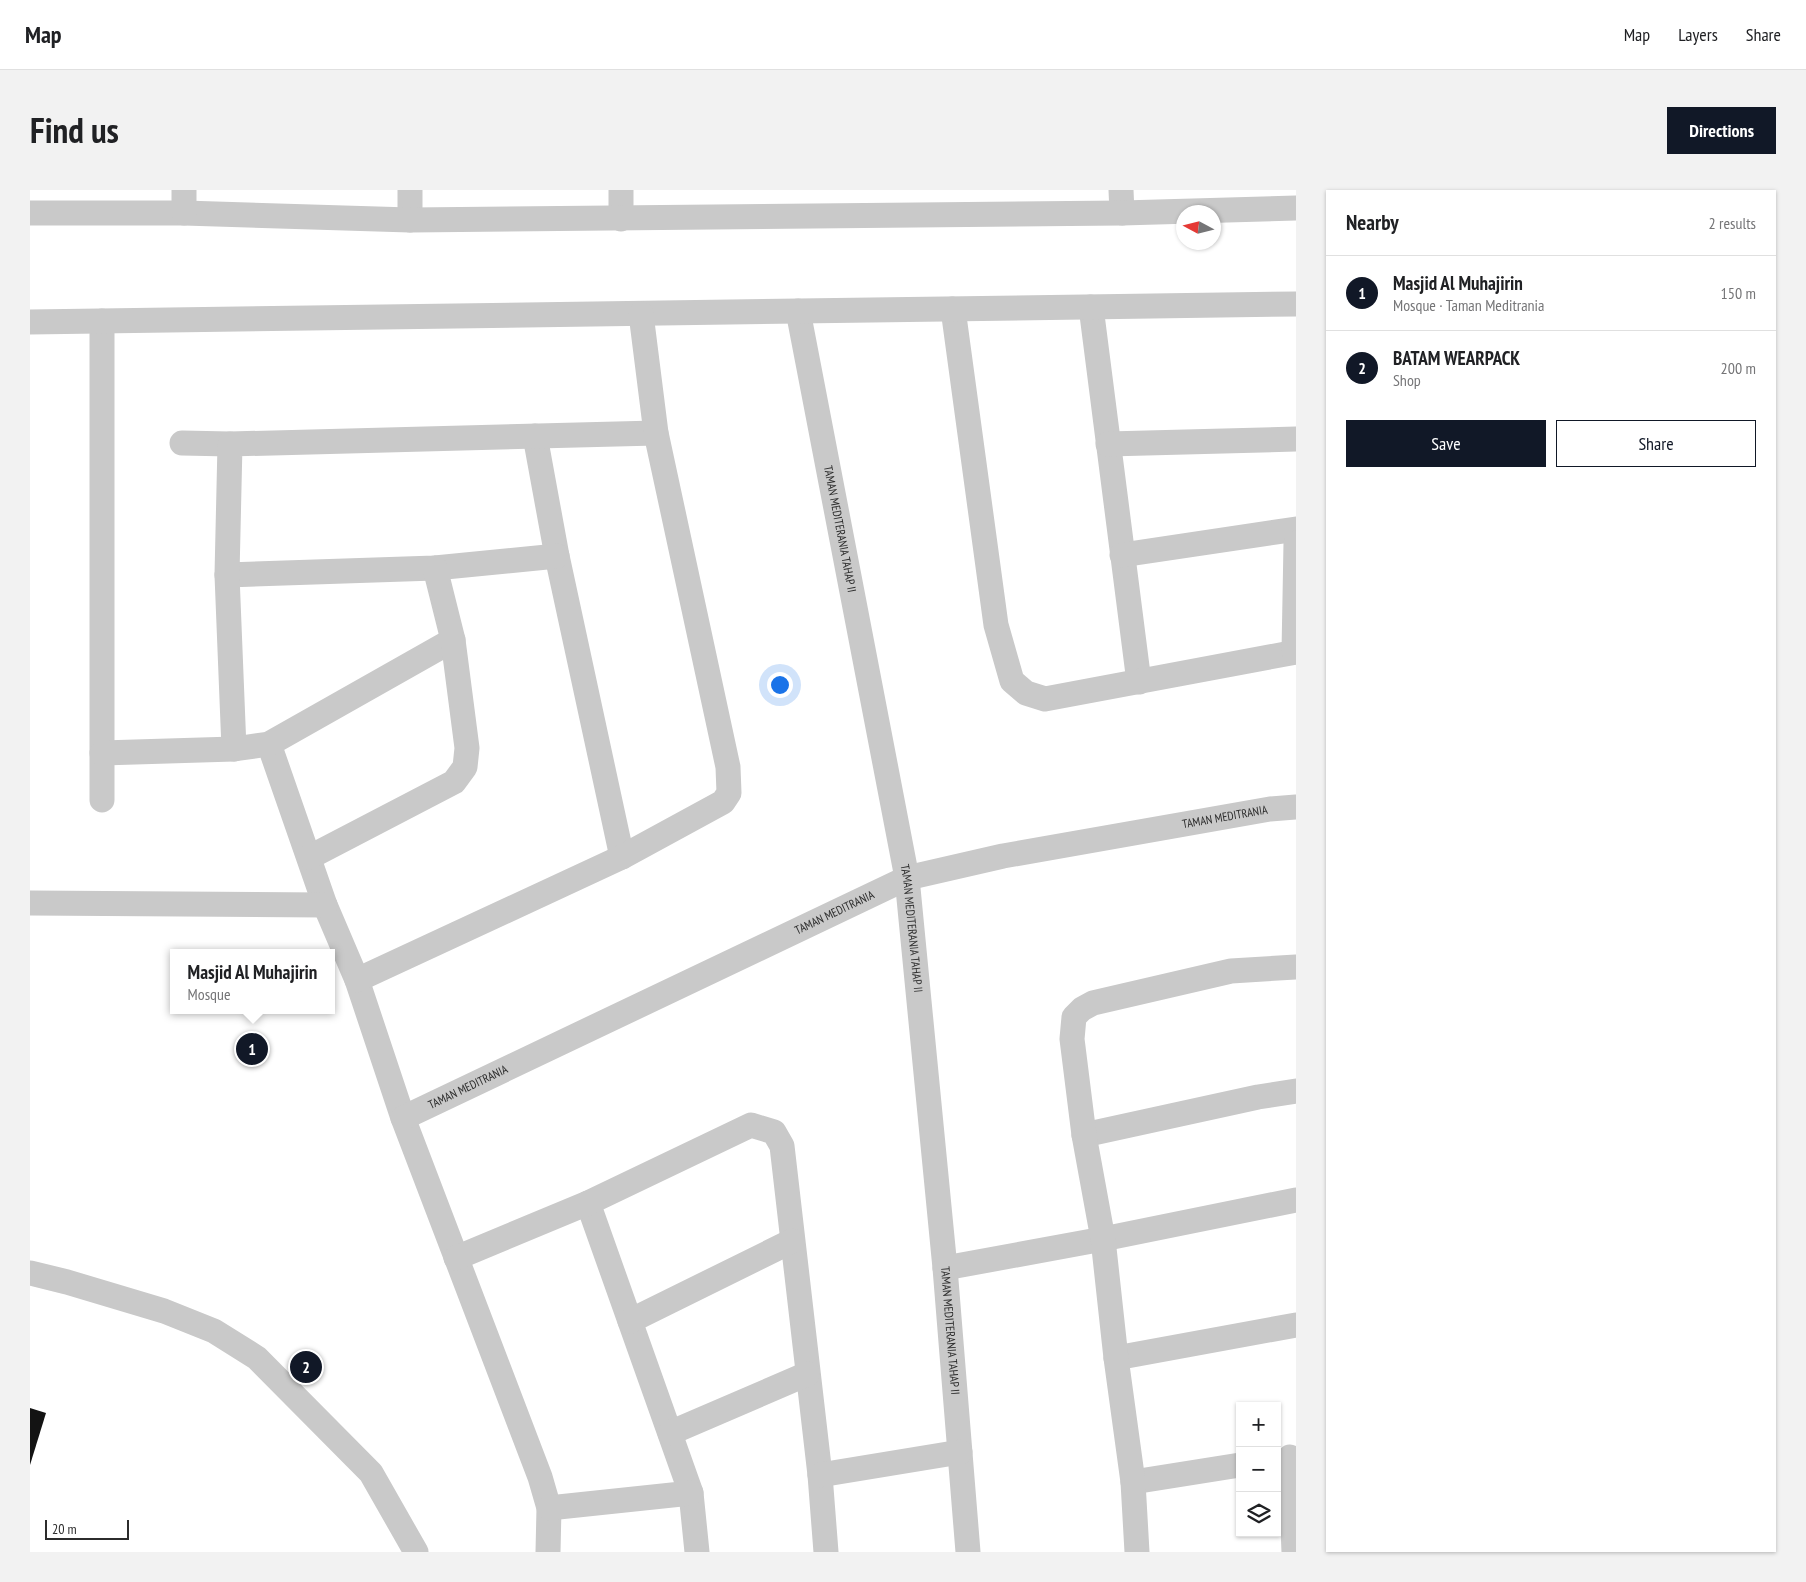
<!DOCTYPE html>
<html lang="en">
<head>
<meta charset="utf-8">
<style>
	body { margin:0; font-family:"PT Sans Narrow",sans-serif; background:#f2f2f2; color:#202124 }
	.controls { position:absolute; right:15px; bottom:15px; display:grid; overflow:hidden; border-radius:0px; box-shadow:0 1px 4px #0004 }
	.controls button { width:45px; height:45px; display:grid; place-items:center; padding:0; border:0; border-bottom:1px solid #e0e0e0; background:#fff; color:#202124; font:25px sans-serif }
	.compass { position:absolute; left:1146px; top:15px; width:45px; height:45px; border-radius:50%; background:#fff; box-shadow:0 1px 4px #0004; rotate:277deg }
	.scale { position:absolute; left:15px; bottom:12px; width:84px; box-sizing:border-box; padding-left:5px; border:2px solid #2c2c2c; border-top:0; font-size:14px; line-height:18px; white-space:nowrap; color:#2c2c2c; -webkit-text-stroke:4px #fff; paint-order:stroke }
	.you { position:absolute; left:749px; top:494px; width:18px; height:18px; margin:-12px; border:4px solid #fff; border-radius:50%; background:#1a73e8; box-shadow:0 0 0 8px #1a73e833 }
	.badge { display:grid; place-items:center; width:32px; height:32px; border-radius:50%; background:#111827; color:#fff; font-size:16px; font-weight:700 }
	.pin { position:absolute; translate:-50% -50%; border:2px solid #fff; box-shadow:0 1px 5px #0006 }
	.popup { position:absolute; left:140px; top:759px; width:165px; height:65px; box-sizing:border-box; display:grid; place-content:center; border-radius:0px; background:#fff; filter:drop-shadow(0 1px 4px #0005); font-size:16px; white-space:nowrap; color:#757577 }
	.popup b { font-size:19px; color:#202124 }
	.popup::after { content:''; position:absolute; left:50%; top:100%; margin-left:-10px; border:10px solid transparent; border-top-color:#fff }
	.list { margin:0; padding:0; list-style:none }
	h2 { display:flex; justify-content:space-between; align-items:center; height:65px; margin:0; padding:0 20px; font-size:21px }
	h2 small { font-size:16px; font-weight:400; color:#757577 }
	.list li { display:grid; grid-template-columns:32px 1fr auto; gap:15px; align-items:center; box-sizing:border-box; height:75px; padding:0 20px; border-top:1px solid #e0e0e0 }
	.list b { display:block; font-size:19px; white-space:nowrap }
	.list p { margin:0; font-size:16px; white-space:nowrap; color:#757577 }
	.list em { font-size:16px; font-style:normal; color:#757577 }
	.actions { display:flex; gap:10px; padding:15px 20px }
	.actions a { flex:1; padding:11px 0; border:1px solid #111827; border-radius:0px; text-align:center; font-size:18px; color:#111827 }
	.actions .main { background:#111827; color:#fff }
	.icon { flex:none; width:28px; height:28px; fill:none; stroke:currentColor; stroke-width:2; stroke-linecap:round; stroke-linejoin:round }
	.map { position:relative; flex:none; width:1266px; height:1362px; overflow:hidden; border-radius:0px }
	header { display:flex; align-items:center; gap:30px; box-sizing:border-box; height:70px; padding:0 25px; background:#fff; border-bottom:1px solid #e0e0e0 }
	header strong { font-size:24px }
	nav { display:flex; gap:28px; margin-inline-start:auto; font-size:18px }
	.intro { display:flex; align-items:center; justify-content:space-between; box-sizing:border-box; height:120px; padding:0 30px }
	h1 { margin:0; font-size:35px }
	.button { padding:12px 22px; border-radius:0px; background:#111827; color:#fff; font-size:18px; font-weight:700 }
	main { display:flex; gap:30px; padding:0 30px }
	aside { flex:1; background:#fff; border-radius:0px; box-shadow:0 1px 4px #0004 }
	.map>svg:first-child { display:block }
	.building { fill:#131313 }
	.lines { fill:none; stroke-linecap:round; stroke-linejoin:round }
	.minor { stroke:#c9c9c9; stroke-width:25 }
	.labels { text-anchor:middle; stroke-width:5; stroke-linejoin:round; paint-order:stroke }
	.street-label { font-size:12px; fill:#2c2c2c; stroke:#fff }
</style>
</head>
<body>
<header>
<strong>Map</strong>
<nav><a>Map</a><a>Layers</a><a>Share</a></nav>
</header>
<div class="intro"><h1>Find us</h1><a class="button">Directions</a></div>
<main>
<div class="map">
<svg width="1266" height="1362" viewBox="0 0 1266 1362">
	<rect width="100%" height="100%" fill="#fff"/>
	<!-- building -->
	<path class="building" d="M0 1218 16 1223 0 1275Z"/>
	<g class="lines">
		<!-- minor -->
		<g class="minor">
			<path d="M380 0V30"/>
			<path d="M591 0V29"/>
			<path d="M1091 0 1092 23"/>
			<path d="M0 23H154L380 30 1092 23 1266 18"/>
			<path d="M154 23V0"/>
			<path d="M1061 117 1109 492"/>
			<path d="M923 119 966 435 982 491 996 503 1015 509 1266 462"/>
			<path id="s1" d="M768 121 877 688 915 1078 938 1362"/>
			<path d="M72 131V610"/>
			<path d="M0 132 1266 114"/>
			<path d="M505 246 527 366 592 667"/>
			<path d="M152 253 200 254"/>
			<path d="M1078 254 1266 249"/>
			<path d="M1092 365 1266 339"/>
			<path d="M197 385 405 378 527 366"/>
			<path d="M1264 462 1266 353"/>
			<path d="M239 554 295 715 327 790 373 928 510 1287 519 1318 518 1362"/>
			<path d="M204 559 197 385 200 254 626 243"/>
			<path d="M72 563 204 559 239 554 423 450"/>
			<path d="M280 667 424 592 435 577 437 558 423 450 405 378"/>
			<path d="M0 713 295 715"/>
			<path d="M327 790 592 667 693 612 699 603 698 577 626 243 611 124"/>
			<path id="s2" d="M373 928 877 688 973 666 1240 619 1266 617"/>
			<path d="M1054 945 1228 907 1266 901"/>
			<path d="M558 1013 661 1303 667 1362"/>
			<path d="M426 1068 558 1013 721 935 744 942 752 956 790 1285 796 1362"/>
			<path d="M915 1078 1073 1049 1266 1010"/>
			<path d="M0 1083 37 1092 134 1121 184 1141 227 1168 341 1283 386 1362"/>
			<path d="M600 1131 762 1051"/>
			<path d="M1086 1168 1266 1135"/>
			<path d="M640 1243 777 1184"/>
			<path d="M1260 1267 1264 1362"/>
			<path d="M790 1285 930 1262"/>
			<path d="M1103 1292 1210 1275"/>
			<path d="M519 1318 661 1303"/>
			<path d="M1107 1362 1103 1292 1086 1168 1073 1049 1054 945 1042 849 1044 827 1052 819 1063 813 1201 781 1266 777"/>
		</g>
	</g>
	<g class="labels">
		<!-- street labels -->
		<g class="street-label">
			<text dy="4" stroke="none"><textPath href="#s1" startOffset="222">TAMAN MEDITERANIA TAHAP II</textPath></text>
			<text dy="4" stroke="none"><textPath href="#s2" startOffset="882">TAMAN MEDITRANIA</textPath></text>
			<text dy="4" stroke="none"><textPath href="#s2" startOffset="478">TAMAN MEDITRANIA</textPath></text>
			<text dy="4" stroke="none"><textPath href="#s1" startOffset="628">TAMAN MEDITERANIA TAHAP II</textPath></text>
			<text dy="4" stroke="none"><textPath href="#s2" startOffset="72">TAMAN MEDITRANIA</textPath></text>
			<text dy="4" stroke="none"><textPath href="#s1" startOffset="1032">TAMAN MEDITERANIA TAHAP II</textPath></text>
		</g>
	</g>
</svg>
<div class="controls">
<button>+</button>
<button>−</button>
<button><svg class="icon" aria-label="layers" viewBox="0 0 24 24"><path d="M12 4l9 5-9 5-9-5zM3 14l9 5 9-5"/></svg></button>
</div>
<svg class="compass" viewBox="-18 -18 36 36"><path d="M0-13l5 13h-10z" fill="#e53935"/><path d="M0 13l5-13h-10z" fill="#757577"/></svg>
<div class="scale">20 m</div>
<div class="you"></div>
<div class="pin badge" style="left:222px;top:859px">1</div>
<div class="popup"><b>Masjid Al Muhajirin</b>Mosque</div>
<div class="pin badge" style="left:276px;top:1177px">2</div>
</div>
<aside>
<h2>Nearby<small>2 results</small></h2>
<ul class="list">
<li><span class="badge">1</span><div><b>Masjid Al Muhajirin</b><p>Mosque · Taman Meditrania</p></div><em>150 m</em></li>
<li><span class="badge">2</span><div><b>BATAM WEARPACK</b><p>Shop</p></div><em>200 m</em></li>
</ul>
<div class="actions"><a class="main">Save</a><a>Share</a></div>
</aside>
</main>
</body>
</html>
